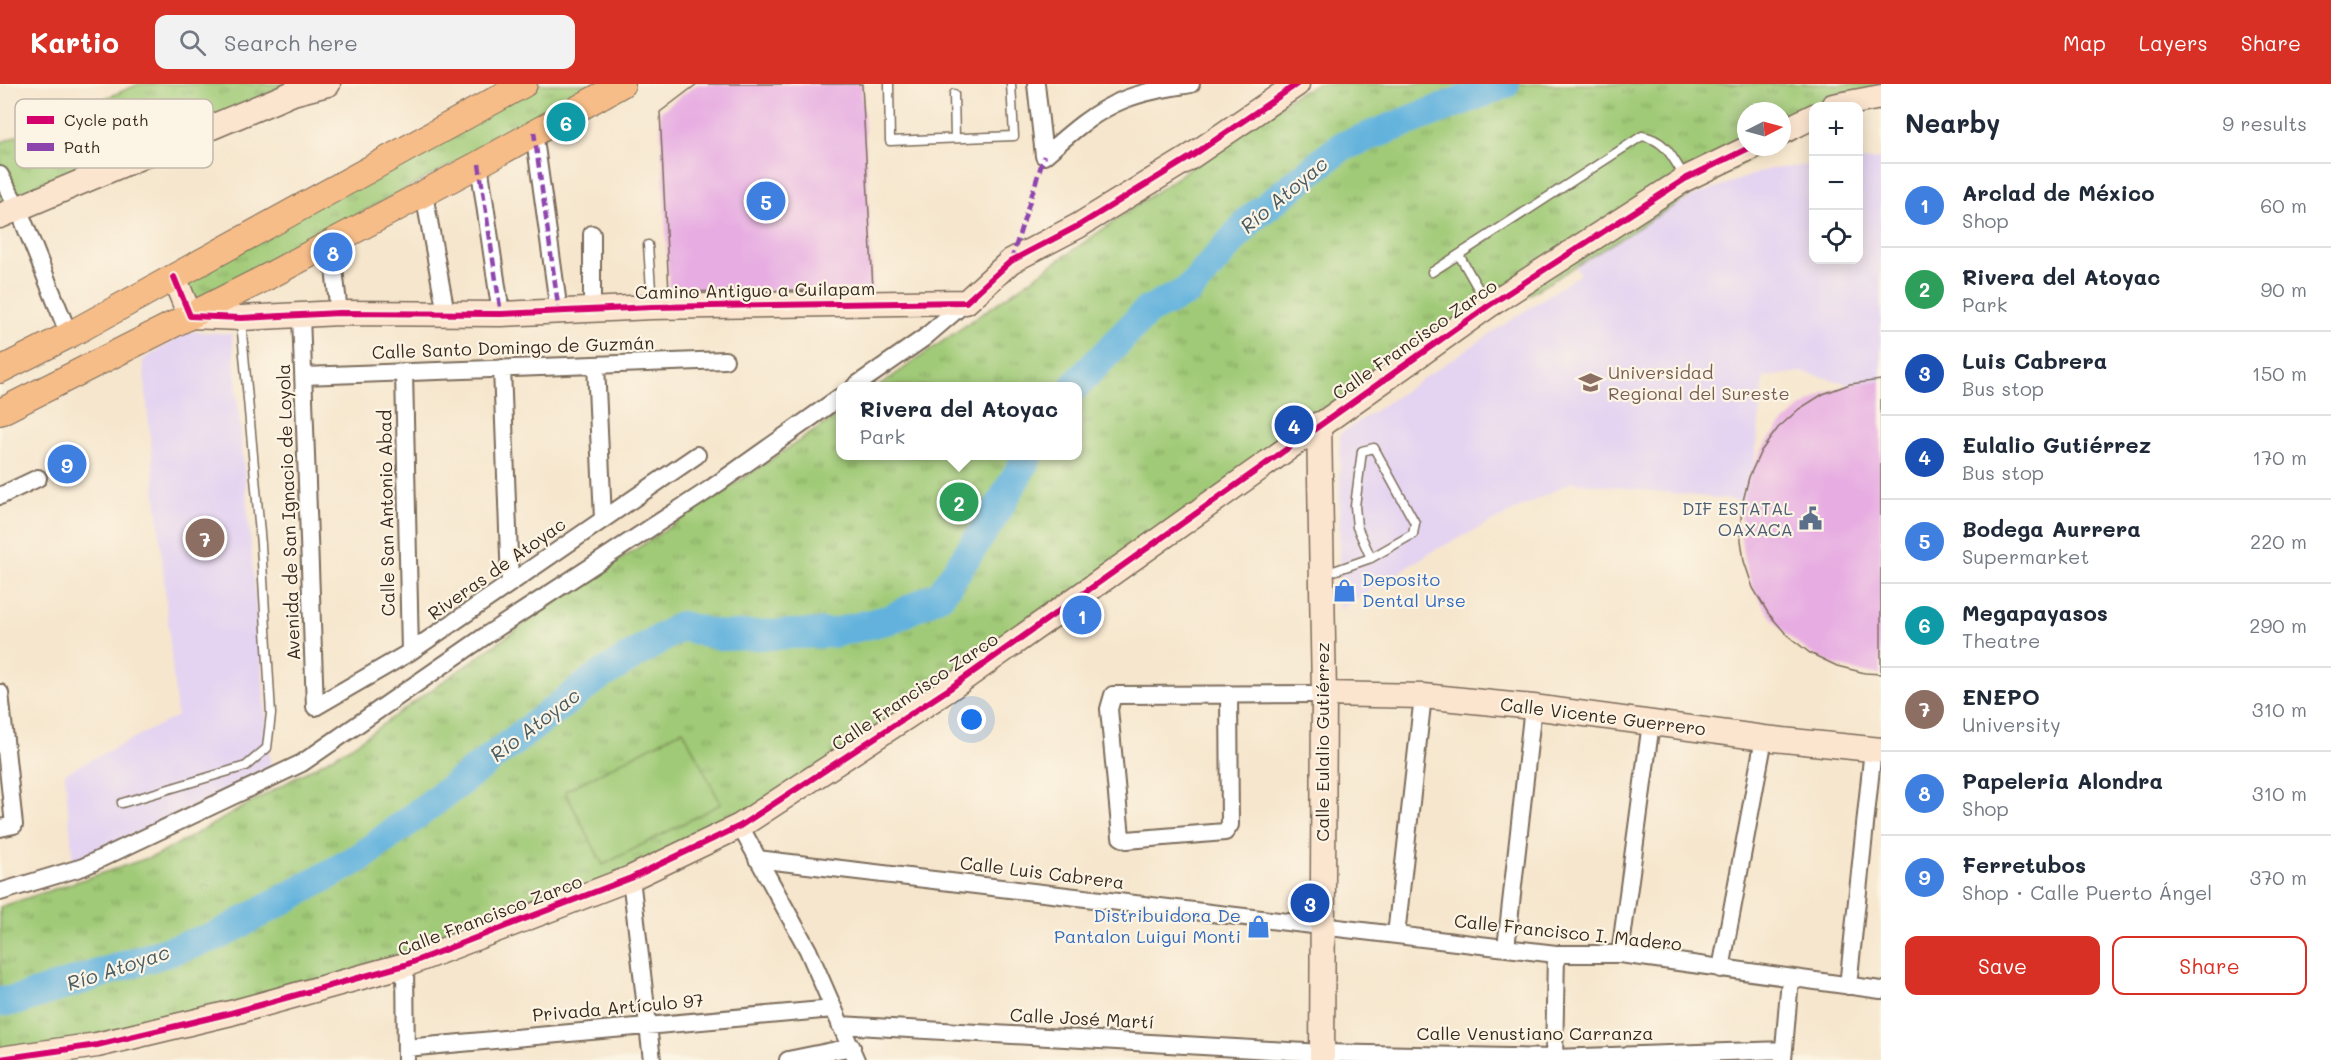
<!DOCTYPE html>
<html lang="en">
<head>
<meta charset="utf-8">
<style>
	body { margin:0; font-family:Mali,sans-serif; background:#f2f2f3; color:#1f2937 }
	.controls { position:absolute; right:18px; top:18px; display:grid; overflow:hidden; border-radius:12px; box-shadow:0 3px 15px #0003 }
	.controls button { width:54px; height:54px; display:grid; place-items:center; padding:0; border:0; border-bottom:2px solid #e0e1e3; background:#fff; color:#1f2937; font:30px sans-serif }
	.compass { position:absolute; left:1737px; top:18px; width:54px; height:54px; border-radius:50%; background:#fff; box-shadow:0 3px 15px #0003; rotate:84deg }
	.you { position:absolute; left:972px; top:636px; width:21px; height:21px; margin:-15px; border:4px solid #fff; border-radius:50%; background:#1a73e8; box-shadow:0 0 0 9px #1a73e833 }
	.badge { display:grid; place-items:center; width:39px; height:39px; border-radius:50%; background:#d93025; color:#fff; font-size:20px; font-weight:700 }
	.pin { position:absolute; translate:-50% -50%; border:3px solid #fff; box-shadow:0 2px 6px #0006 }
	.popup { position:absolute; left:836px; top:298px; width:246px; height:78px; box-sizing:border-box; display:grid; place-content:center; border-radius:12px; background:#fff; filter:drop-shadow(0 2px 4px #0005); font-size:20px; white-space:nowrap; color:#747a83 }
	.popup b { font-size:22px; color:#1f2937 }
	.popup::after { content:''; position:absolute; left:50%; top:100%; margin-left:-12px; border:12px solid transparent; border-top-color:#fff }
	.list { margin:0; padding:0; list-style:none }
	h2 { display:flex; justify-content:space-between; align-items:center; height:78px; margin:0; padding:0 24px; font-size:26px }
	h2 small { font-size:20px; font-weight:400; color:#747a83 }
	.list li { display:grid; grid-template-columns:39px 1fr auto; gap:18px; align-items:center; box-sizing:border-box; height:84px; padding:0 24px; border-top:2px solid #e0e1e3 }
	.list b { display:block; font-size:22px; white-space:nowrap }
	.list p { margin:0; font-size:20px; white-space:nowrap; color:#747a83 }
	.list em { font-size:20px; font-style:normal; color:#747a83 }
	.actions { display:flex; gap:12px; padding:18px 24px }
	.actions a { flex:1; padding:14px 0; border:2px solid #d93025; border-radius:12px; text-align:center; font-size:21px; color:#d93025 }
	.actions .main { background:#d93025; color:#fff }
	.icon { flex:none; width:33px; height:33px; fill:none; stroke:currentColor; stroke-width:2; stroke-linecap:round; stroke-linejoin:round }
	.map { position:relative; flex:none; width:1881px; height:976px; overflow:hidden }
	header { display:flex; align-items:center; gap:36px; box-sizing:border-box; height:84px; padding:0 30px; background:#d93025; color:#fff }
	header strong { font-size:28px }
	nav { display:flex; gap:33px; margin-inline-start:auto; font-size:21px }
	.search { width:420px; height:54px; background:#f2f2f3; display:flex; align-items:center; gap:15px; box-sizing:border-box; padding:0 21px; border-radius:12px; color:#747a83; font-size:22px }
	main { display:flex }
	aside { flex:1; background:#fff }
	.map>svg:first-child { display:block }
	.built { fill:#e4d3f1 }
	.grass { fill:url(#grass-tufts); stroke:#6e7a4a; stroke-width:1.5 }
	.pitch { fill:#a0ca77; stroke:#6e7a4a; stroke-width:1.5 }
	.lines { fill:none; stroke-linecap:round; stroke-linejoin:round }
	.river { stroke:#62b2dd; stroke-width:30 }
	.building { fill:#e7ade2 }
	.lane-casing { stroke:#7c6c5b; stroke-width:11 }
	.street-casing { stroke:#7c6c5b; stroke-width:20 }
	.secondary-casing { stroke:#7c6c5b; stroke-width:27 }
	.primary-casing { stroke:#7c6c5b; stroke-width:28 }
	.lane { stroke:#fff; stroke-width:8 }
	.street { stroke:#fff; stroke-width:16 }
	.secondary { stroke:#fce5cf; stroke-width:24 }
	.primary { stroke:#f7bd88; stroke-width:26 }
	.quiet { stroke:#8e44ad; stroke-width:4.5; stroke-dasharray:9 4.5; stroke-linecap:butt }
	.cycleway-casing { stroke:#fcf5e5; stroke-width:10 }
	.cycleway { stroke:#d6006c; stroke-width:6 }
	.labels { text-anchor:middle; stroke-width:4.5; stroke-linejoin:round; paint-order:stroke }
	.street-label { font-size:18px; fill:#3b2a1e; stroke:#fcf5e5 }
	.education-label { font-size:18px; fill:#785e54; stroke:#fcf5e5; text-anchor:start }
	.service-label { font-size:18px; fill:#4e5e75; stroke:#fcf5e5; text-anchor:end }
	.shop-label { font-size:18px; fill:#366cbe; stroke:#fcf5e5; text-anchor:start }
	.water-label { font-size:20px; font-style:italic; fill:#495a61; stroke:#fcf5e5 }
	.key { fill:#fcf5e5; stroke:#c2b8a9; stroke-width:1.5 }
	.key-label { font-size:16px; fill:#3b2a1e }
</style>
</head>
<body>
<header>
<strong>Kartio</strong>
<div class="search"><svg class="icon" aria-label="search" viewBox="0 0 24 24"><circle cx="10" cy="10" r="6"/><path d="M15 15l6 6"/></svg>Search here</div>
<nav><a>Map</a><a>Layers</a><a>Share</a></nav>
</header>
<main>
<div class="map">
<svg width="1881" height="976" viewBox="0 0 1881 976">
	<defs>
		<pattern id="grass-tufts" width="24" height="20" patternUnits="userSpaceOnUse" patternTransform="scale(1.5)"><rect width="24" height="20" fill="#a0ca77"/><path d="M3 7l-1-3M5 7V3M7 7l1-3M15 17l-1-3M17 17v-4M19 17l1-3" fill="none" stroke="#84a461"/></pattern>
	</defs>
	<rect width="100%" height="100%" fill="#fcf5e5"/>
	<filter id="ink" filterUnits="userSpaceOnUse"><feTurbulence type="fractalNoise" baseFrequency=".0167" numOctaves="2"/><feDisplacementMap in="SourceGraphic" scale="12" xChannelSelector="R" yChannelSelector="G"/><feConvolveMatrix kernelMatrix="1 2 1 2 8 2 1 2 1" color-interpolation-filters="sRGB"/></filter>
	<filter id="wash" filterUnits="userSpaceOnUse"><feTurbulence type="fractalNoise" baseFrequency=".008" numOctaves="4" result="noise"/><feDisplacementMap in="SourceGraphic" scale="24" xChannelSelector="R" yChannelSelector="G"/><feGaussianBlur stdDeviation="1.35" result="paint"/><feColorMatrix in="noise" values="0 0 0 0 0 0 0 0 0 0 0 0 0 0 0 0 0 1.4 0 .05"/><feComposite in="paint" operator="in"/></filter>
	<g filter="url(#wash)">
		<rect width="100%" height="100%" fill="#f6e6cd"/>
		<!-- built -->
		<path class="built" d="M1881 75V308L1802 288 1764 293 1750 418 1572 398 1433 467 1339 526 1340 350 1580 190 1572 177 1698 110 1770 85 1813 81 1814 176H1858L1859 77Z
			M188 247 232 250 271 687 73 778 65 689 177 632 143 276Z"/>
		<!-- grass -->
		<path class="grass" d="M139 0H290L0 124V59Z
			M538 0H603L193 218 180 195Z
			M1316 0H1881V14L1835 22H1814L1782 55V27H1746V63H1769L1319 340 740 742 405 881 0 973V823L160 770 352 662 547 524 840 330V372H1078V302H879L1296 10Z"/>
		<!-- pitch -->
		<path class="pitch" d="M683 646 721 720 603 781 565 707Z"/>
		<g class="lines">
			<!-- river -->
			<path class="river" d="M1075 302 1147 227 1188 207 1251 135 1341 63 1505 0
				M0 918 18 916 219 851 361 773 595 595 681 542 722 552 833 549 891 535 941 510 995 430 1028 372"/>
		</g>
		<g id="blocks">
			<!-- building -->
			<path class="building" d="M697 0H862L873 205 669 208 660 28Z
				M1881 296V590L1865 589 1837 582 1810 569 1787 551 1768 529 1753 504 1744 477 1740 449 1742 421 1749 393 1761 367 1778 344 1799 325 1823 310 1850 300Z"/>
		</g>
	</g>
	<g filter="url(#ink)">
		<use href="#blocks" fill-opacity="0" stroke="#7c6c5b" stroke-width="1.5"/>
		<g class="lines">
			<defs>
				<path id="lane" d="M889 0 890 57 1014 52 1011 0
					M954 10 955 54
					M648 161 652 220
					M1459 171 1487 220
					M1432 188 1642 52C1666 56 1672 73 1684 92
					M1325 490 1371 474 1413 450 1415 439 1374 364 1362 367 1355 422 1357 443 1371 474
					M122 719 246 682 267 664 271 630 261 461 241 237"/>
				<path id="street" d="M1036 0 1044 72
					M534 48 559 228
					M1044 72C1068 51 1093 28 1123 16 1145 7 1168 4 1191 0
					M479 80 501 230
					M0 91 18 124 69 251
					M424 110 446 229
					M592 150V225
					M331 158 339 229
					M301 231 315 623 410 568 697 371
					M596 281 603 435
					M502 284 510 499
					M404 288 410 568
					M304 292 725 276
					M855 302 924 254 966 218
					M0 412 38 394
					M0 609 14 741 0 744
					M1229 610 1230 741 1225 748 1127 756 1121 753 1109 625 1113 611 1324 610
					M740 742 808 866 856 976
					M757 775 1556 870H1620L1881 906
					M631 794 652 976
					M0 808 83 783 302 679 488 550 710 405 840 313
					M1396 851 1423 612
					M1506 864 1533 623
					M1620 870 1651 639
					M405 881 406 976
					M1721 885 1764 654
					M1848 902 1873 665
					M840 941 1322 969 1554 974 1784 966
					M406 964 833 925
					M788 976 852 963
					M1554 976 1556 870
					M1783 976 1790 895"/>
				<path id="secondary" d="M1833 22 1881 13
					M1782 48 1814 32
					M0 132 293 9 328 0
					M174 193 190 232 241 234 339 229 501 230 652 223 966 218 1011 177 1078 142 1189 74 1297 0
					M1319 340 1324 610 1322 976
					M1324 610 1423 612 1533 623 1764 654 1881 666
					M0 975 97 961 231 929 405 881 631 794 740 742 949 605 1488 222 1685 95 1751 63"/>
				<path id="primary" d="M0 286 69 251 524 0
					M0 328 267 193 479 80 622 0"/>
			</defs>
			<!-- lane casing -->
			<use href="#lane" class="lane-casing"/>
			<!-- street casing -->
			<use href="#street" class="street-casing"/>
			<!-- secondary casing -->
			<use href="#secondary" class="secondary-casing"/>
			<!-- primary casing -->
			<use href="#primary" class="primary-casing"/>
			<!-- lane -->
			<use href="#lane" class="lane"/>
			<!-- street -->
			<use href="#street" class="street"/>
			<!-- secondary -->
			<use href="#secondary" class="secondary"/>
			<!-- primary -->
			<use href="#primary" class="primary"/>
			<!-- quiet -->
			<path class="quiet" d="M534 48 559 228
				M479 80 501 230
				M1011 177 1044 72"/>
			<defs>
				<path id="cycleway" d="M174 193 190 232 241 234 339 229 501 230 652 223 966 218 1011 177 1078 142 1189 74 1297 0
					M0 975 97 961 231 929 405 881 631 794 740 742 949 605 1488 222 1685 95 1751 63"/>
			</defs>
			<!-- cycleway casing -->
			<use href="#cycleway" class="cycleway-casing"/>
			<!-- cycleway -->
			<use href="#cycleway" class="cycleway"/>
		</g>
	</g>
	<!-- icons -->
	<defs>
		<symbol id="university-bare" viewBox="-9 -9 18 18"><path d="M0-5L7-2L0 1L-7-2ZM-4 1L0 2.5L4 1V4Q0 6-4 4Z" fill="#8d6e63" stroke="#fcf5e5" stroke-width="2.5" paint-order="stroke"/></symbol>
		<symbol id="civic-bare" viewBox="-9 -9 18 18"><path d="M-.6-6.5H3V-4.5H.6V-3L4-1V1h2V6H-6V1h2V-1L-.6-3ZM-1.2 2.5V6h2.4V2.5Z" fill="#5c6f8a" stroke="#fcf5e5" stroke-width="2.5" paint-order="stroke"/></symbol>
		<symbol id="shop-bare" viewBox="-9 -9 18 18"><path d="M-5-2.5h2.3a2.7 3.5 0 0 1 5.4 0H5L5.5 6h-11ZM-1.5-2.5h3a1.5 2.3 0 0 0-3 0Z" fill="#3f7fe0" stroke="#fcf5e5" stroke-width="2.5" paint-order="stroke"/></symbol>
	</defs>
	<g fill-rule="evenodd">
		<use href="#university-bare" x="1574" y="282" width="33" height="33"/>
		<use href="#civic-bare" x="1794" y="418" width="33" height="33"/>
		<use href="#shop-bare" x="1328" y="490" width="33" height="33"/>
		<use href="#shop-bare" x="1242" y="826" width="33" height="33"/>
	</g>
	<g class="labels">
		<!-- street labels -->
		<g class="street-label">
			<text transform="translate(755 207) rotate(-1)" y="6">Camino Antiguo a Cuilapam</text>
			<text transform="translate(1415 256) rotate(-35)" y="6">Calle Francisco Zarco</text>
			<text transform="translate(513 264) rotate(-2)" y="6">Calle Santo Domingo de Guzmán</text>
			<text transform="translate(289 428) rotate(-92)" y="6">Avenida de San Ignacio de Loyola</text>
			<text transform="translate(387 429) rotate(-91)" y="6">Calle San Antonio Abad</text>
			<text transform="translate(497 485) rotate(-35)" y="6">Riveras de Atoyac</text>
			<text transform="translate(915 608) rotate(-34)" y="6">Calle Francisco Zarco</text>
			<text transform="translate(1603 633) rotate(7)" y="6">Calle Vicente Guerrero</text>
			<text transform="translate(1323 658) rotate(-90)" y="6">Calle Eulalio Gutiérrez</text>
			<text transform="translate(1042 789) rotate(7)" y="6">Calle Luis Cabrera</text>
			<text transform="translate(490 832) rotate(-21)" y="6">Calle Francisco Zarco</text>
			<text transform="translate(1568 849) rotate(6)" y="6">Calle Francisco I. Madero</text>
			<text transform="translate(618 924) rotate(-5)" y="6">Privada Artículo 97</text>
			<text transform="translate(1082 935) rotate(3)" y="6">Calle José Martí</text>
			<text x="1535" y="956">Calle Venustiano Carranza</text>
		</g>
		<!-- education labels -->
		<g class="education-label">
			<text x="1608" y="295">Universidad<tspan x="1608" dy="21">Regional del Sureste</tspan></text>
		</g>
		<!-- service labels -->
		<g class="service-label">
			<text x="1793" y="431">DIF ESTATAL<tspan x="1793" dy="21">OAXACA</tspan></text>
		</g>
		<!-- shop labels -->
		<g class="shop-label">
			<text x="1362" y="502">Deposito<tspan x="1362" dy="21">Dental Urse</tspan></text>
			<text x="1241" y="838" text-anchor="end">Distribuidora De<tspan x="1241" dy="21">Pantalon Luigui Monti</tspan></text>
		</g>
		<!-- water labels -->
		<g class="water-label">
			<text transform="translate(1284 111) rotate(-40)" y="7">Río Atoyac</text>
			<text transform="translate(535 641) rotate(-37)" y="7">Río Atoyac</text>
			<text transform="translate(118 884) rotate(-18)" y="7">Río Atoyac</text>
		</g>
	</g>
	<!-- legend -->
	<rect x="15" y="15" width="198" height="69" rx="9" class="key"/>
	<rect x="27" y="32" width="27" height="8" fill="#d6006c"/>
	<rect x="27" y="59" width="27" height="8" fill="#8e44ad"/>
	<g class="key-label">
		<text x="64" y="42">Cycle path</text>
		<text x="64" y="69">Path</text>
	</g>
</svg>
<div class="controls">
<button>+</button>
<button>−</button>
<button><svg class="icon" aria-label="locate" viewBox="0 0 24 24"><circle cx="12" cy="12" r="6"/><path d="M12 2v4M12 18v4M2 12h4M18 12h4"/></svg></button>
</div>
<svg class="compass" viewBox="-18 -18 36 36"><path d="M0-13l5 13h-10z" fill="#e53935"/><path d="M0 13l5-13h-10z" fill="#747a83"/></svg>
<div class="you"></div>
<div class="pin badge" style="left:1082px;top:531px;background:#3f7fe0">1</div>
<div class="pin badge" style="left:959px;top:418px;background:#2e9e5b">2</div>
<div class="popup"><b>Rivera del Atoyac</b>Park</div>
<div class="pin badge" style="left:1310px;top:819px;background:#1a4fb4">3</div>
<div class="pin badge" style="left:1294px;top:341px;background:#1a4fb4">4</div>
<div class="pin badge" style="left:766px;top:117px;background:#3f7fe0">5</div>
<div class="pin badge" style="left:566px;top:38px;background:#0f9aa8">6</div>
<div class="pin badge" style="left:205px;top:454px;background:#8d6e63">7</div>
<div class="pin badge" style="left:333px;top:168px;background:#3f7fe0">8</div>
<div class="pin badge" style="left:67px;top:380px;background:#3f7fe0">9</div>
</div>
<aside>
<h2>Nearby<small>9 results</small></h2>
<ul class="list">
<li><span class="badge" style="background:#3f7fe0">1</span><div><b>Arclad de México</b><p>Shop</p></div><em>60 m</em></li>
<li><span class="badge" style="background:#2e9e5b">2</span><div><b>Rivera del Atoyac</b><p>Park</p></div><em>90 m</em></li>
<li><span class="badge" style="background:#1a4fb4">3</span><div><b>Luis Cabrera</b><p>Bus stop</p></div><em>150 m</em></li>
<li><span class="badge" style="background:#1a4fb4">4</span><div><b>Eulalio Gutiérrez</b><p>Bus stop</p></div><em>170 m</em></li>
<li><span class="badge" style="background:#3f7fe0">5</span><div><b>Bodega Aurrera</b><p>Supermarket</p></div><em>220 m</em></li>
<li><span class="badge" style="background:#0f9aa8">6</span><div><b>Megapayasos</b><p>Theatre</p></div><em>290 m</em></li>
<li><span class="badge" style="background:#8d6e63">7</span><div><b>ENEPO</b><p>University</p></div><em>310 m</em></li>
<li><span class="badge" style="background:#3f7fe0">8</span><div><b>Papeleria Alondra</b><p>Shop</p></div><em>310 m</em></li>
<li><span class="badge" style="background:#3f7fe0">9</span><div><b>Ferretubos</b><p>Shop · Calle Puerto Ángel</p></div><em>370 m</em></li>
</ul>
<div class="actions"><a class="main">Save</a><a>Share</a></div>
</aside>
</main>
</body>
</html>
